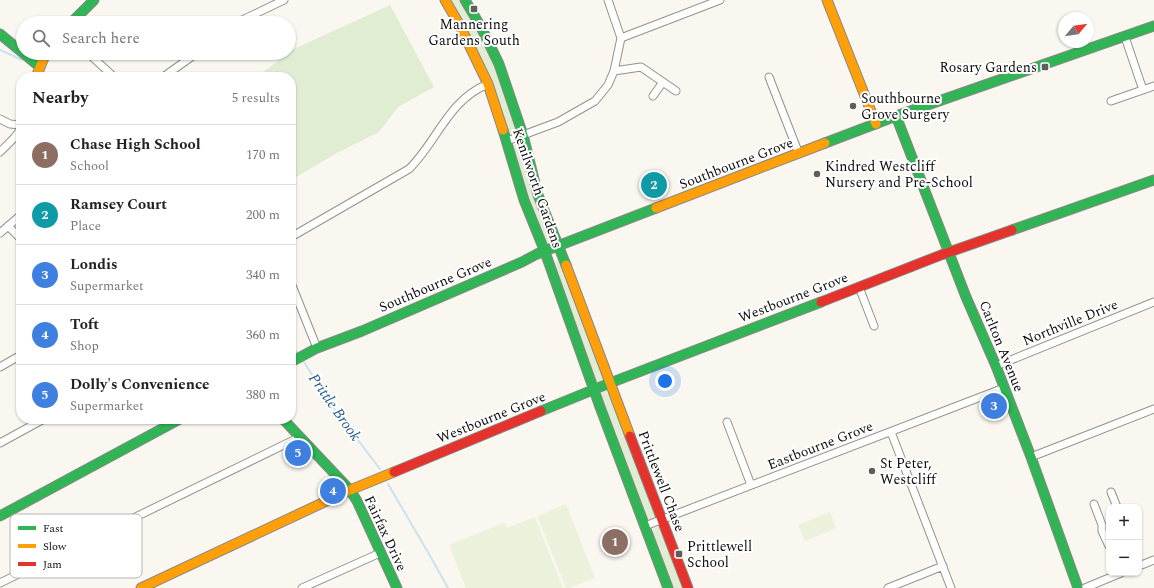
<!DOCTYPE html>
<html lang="en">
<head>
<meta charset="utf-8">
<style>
	body { margin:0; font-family:Spectral,serif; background:#f2f2f2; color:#222 }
	.controls { position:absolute; right:12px; bottom:12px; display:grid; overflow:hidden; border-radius:8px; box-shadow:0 1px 3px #0004 }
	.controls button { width:36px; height:36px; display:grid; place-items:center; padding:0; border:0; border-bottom:1px solid #e0e0e0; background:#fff; color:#222; font:20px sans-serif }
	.compass { position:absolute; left:1058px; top:12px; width:36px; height:36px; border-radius:50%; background:#fff; box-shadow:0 1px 3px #0004; rotate:61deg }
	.you { position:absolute; left:665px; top:381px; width:14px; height:14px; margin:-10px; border:3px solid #fff; border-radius:50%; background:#1a73e8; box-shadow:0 0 0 6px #1a73e833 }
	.badge { display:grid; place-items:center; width:26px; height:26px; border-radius:50%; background:#ea580c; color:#fff; font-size:13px; font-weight:700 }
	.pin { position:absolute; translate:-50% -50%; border:2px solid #fff; box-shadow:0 1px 4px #0006 }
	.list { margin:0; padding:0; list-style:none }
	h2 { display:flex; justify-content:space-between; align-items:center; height:52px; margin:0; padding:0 16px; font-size:17px }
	h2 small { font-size:13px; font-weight:400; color:#767676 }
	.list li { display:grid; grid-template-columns:26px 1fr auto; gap:12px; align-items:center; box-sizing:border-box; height:60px; padding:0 16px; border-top:1px solid #e0e0e0 }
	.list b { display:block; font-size:15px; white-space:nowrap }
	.list p { margin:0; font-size:13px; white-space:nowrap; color:#767676 }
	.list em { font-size:13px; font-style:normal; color:#767676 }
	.icon { flex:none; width:22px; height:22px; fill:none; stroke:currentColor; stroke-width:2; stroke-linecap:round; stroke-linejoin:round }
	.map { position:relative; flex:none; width:1154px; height:588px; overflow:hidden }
	.search { position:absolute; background:#fff; box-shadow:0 1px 3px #0004; left:16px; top:16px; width:280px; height:44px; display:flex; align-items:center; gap:10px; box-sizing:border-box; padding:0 14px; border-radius:22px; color:#767676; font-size:15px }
	.panel { position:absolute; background:#fff; box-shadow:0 1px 3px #0004; left:16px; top:72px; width:280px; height:352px; border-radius:16px }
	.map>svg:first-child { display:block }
	.green { fill:#e1edd2 }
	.pitch { fill:#ebf1db }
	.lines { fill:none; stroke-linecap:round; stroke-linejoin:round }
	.stream { stroke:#cae1ef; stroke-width:2 }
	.street-casing { stroke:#93928f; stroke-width:9 }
	.fast-casing { stroke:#898885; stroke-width:11 }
	.slow-casing { stroke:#898885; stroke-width:11 }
	.jam-casing { stroke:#898885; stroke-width:11 }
	.street { stroke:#fefefd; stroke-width:7 }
	.fast { stroke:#30b455; stroke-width:9 }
	.slow { stroke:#ff9f0a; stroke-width:9 }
	.jam { stroke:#e5322d; stroke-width:9 }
	.poi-dot { fill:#5f5e5c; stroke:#fff; stroke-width:1.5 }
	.labels { text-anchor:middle; stroke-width:4; stroke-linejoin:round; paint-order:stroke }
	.poi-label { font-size:14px; fill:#0c0c0c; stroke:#fff; text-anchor:start }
	.street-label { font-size:14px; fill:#0c0c0c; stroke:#fff }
	.water-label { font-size:15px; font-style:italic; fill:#225b90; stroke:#fff }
	.key { fill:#fff; stroke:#b6b6b6; stroke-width:1 }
	.key-label { font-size:11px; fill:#0c0c0c }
</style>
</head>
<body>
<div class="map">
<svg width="1154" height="588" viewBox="0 0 1154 588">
	<rect width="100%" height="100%" fill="#f9f7f0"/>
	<!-- green -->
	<path class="green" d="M449 0H461L492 56 519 131 517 134 510 135 508 132 496 95 482 59Z
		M390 5 434 87 398 107 379 132 335 154 295 178 291 173V77H256L296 48Z
		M519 142 522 144 554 243 548 245 546 244 530 204 513 149 515 144Z
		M560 259 603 378 601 384 595 382 570 313 555 262Z
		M606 391 611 397 657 514 655 519 650 520 647 519 600 396 602 392Z
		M657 527 661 528 685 588H673L651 533 653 529Z"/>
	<!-- pitch -->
	<path class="pitch" d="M566 504 595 578 569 588H566L537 516Z
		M830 512 836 528 805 541 798 525Z
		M535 517 563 588H466L449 545 504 523 507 528Z"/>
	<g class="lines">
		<!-- stream -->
		<path class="stream" d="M0 50 22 60
			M291 344 298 354
			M302 359 332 406 380 469
			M388 484 429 554 448 588"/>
		<defs>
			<path id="street" d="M236 23 284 0
				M1125 37 1143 90
				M621 38 720 0
				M88 53 114 77
				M614 71 641 67 676 91
				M163 77 197 53
				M769 77 799 154
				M653 96 663 82
				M1111 101 1154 86
				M0 119 10 124 21 125
				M507 141 558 122 595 101 608 85 614 71 621 38 608 0
				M0 152 14 138 21 129
				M8 226 21 239
				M0 233 21 215
				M291 237 409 169C437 142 448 100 488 84
				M291 283 317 348
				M859 287 874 326
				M996 366 1154 302
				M0 367 21 355
				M727 422 751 485
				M891 432 951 588
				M0 443 44 419
				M1031 457 1154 409
				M1111 492 1117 507
				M1094 504 1102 525V531L1109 546
				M645 526 1004 388
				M1139 566 1154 560
				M0 583 300 437
				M302 588 380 553
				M888 588 943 566
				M1085 588 1121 573"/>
			<path id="fast" d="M465 0 481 27 499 64 523 135 538 195 566 265
				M71 23 94 0
				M0 34 40 67
				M896 116 966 297 996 366 1031 457 1078 588
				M503 130 524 200 545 252 600 407 668 588
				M825 143 896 116 1154 26
				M1012 230 1154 180
				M291 362 317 348 362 331 522 262 537 254 656 208
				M541 411 610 383 821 302
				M283 419 350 490 357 501 397 588
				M0 516 180 419"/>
			<path id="slow" d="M445 0 459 24 488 84 503 130
				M827 0 876 124
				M36 77 46 53
				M656 208 825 143
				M566 265 630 436
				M141 588 350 490 394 472"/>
			<path id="jam" d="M821 302 941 255 1012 230
				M630 436 688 588
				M394 472 541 411"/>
		</defs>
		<!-- street casing -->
		<use href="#street" class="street-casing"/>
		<!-- fast casing -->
		<use href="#fast" class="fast-casing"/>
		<!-- slow casing -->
		<use href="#slow" class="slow-casing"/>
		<!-- jam casing -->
		<use href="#jam" class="jam-casing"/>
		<!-- street -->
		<use href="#street" class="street"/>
		<!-- fast -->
		<use href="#fast" class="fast"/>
		<!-- slow -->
		<use href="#slow" class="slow"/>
		<!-- jam -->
		<use href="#jam" class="jam"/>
	</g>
	<!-- markers -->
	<g class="poi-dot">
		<rect x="470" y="5" width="8" height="8" rx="2"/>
		<rect x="1041" y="63" width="8" height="8" rx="2"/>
		<circle cx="853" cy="106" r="4"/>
		<circle cx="817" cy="174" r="4"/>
		<circle cx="872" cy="471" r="4"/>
		<rect x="675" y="550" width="8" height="8" rx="2"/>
	</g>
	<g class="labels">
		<!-- poi labels -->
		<g class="poi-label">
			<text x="474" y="29" text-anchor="middle">Mannering<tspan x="474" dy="16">Gardens South</tspan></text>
			<text x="1037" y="72" text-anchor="end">Rosary Gardens</text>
			<text x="861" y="103">Southbourne<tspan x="861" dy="16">Grove Surgery</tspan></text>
			<text x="825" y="171">Kindred Westcliff<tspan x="825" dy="16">Nursery and Pre-School</tspan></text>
			<text x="880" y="468">St Peter,<tspan x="880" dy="16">Westcliff</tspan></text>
			<text x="687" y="551">Prittlewell<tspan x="687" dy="16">School</tspan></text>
		</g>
		<!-- street labels -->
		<g class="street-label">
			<text transform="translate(736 163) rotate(-21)" y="5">Southbourne Grove</text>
			<text transform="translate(538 188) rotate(71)" y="5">Kenilworth Gardens</text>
			<text transform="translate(435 284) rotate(-23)" y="5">Southbourne Grove</text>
			<text transform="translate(793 297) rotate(-21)" y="5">Westbourne Grove</text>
			<text transform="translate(1070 322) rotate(-22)" y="5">Northville Drive</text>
			<text transform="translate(1002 346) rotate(68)" y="5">Carlton Avenue</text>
			<text transform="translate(491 417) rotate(-22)" y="5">Westbourne Grove</text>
			<text transform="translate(820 445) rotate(-21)" y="5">Eastbourne Grove</text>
			<text transform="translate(662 481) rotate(69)" y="5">Prittlewell Chase</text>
			<text transform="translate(386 533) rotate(65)" y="5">Fairfax Drive</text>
		</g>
		<!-- water labels -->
		<g class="water-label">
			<text transform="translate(335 407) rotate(55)" y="5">Prittle Brook</text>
		</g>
	</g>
	<!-- legend -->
	<rect x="10" y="514" width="132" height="64" rx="6" class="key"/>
	<rect x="18" y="526" width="18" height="4" fill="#30b455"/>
	<rect x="18" y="544" width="18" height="4" fill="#ff9f0a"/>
	<rect x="18" y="562" width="18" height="4" fill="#e5322d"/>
	<g class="key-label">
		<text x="43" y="532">Fast</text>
		<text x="43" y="550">Slow</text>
		<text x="43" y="568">Jam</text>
	</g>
</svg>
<div class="controls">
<button>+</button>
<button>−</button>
</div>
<svg class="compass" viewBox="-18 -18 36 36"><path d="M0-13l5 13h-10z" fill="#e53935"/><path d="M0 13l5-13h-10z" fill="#767676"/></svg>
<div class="you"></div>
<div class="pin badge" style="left:615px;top:542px;background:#8d6e63">1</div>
<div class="pin badge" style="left:654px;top:185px;background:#0f9aa8">2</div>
<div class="pin badge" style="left:994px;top:406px;background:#3f7fe0">3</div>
<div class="pin badge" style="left:333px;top:491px;background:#3f7fe0">4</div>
<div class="pin badge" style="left:298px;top:453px;background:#3f7fe0">5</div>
<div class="search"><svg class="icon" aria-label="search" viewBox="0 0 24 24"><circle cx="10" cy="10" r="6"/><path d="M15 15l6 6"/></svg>Search here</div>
<section class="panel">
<h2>Nearby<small>5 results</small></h2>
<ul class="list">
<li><span class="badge" style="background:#8d6e63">1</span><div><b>Chase High School</b><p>School</p></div><em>170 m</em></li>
<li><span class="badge" style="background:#0f9aa8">2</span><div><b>Ramsey Court</b><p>Place</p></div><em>200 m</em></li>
<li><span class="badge" style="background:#3f7fe0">3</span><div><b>Londis</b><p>Supermarket</p></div><em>340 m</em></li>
<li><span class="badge" style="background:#3f7fe0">4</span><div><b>Toft</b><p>Shop</p></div><em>360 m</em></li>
<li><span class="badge" style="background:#3f7fe0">5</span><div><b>Dolly's Convenience</b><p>Supermarket</p></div><em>380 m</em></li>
</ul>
</section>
</div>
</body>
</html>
